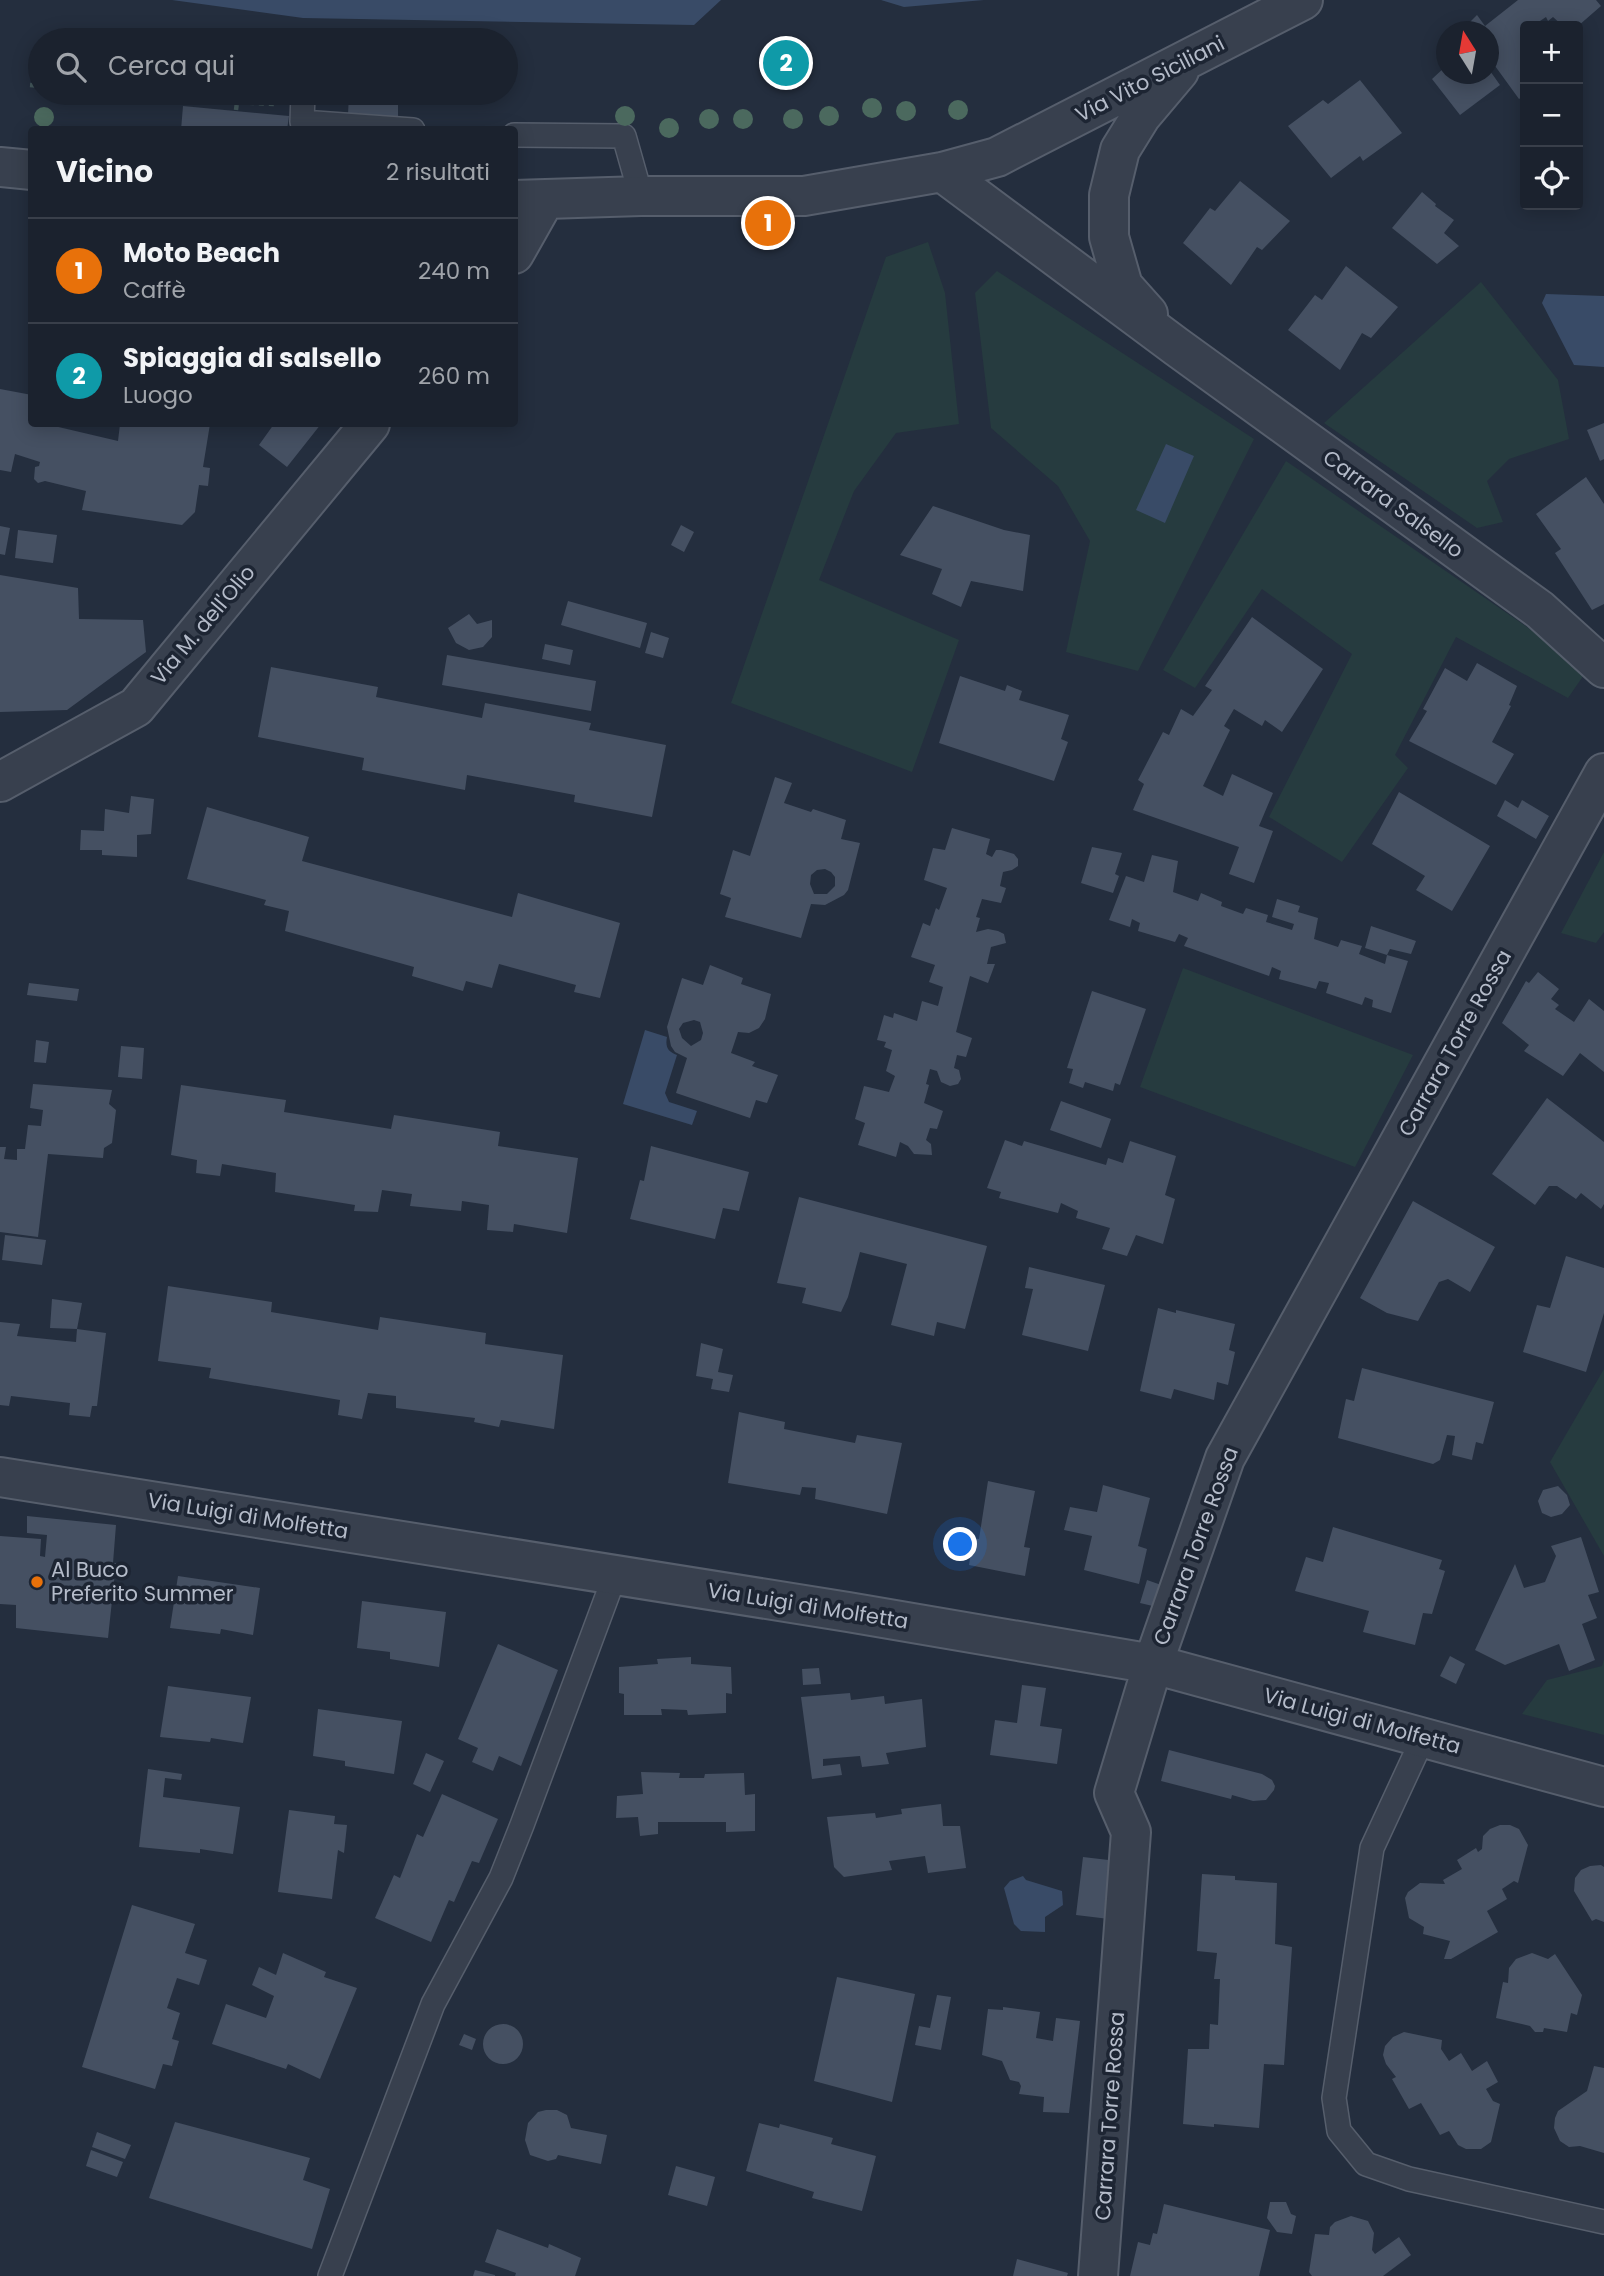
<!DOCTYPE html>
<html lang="it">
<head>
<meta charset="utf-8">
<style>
	body { margin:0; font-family:Poppins,sans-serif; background:#242a36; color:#f1f3f6 }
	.controls { position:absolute; right:21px; top:21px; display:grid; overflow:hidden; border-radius:7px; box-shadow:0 4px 18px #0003 }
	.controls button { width:63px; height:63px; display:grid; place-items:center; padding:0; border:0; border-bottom:2px solid #393f4a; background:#1b222e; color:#f1f3f6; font:35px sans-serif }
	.compass { position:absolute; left:1436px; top:21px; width:63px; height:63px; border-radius:50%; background:#1b222e; box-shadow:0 4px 18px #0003; rotate:349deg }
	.you { position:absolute; left:961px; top:1545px; width:24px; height:24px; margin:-18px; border:5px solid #fff; border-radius:50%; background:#1a73e8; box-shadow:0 0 0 10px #1a73e833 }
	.badge { display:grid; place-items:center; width:46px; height:46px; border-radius:50%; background:#89b0f9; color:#fff; font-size:23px; font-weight:700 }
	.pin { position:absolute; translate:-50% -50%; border:4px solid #fff; box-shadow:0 2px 7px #0006 }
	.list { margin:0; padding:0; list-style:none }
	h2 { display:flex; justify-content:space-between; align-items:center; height:91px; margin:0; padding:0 28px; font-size:30px }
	h2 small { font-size:23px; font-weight:400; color:#a0a4aa }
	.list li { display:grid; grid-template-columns:46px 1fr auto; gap:21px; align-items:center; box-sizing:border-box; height:105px; padding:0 28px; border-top:2px solid #393f4a }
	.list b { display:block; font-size:26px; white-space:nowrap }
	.list p { margin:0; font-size:23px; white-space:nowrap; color:#a0a4aa }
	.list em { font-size:23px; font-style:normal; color:#a0a4aa }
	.icon { flex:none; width:38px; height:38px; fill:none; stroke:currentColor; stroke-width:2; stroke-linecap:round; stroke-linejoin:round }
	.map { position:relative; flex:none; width:1604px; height:2276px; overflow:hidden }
	.search { position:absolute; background:#1b222e; box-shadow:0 4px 18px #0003; left:28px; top:28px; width:490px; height:77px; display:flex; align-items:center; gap:18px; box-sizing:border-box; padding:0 24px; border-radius:38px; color:#a0a4aa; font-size:26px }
	.panel { position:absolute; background:#1b222e; box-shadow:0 4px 18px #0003; left:28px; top:126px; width:490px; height:301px; border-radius:7px }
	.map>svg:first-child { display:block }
	.green { fill:#263b3f }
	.water { fill:#394b67 }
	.building { fill:#455062; fill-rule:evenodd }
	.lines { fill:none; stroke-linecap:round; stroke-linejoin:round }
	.lane-casing { stroke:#565e6c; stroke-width:26 }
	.street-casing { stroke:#565e6c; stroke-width:42 }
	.path { stroke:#44585c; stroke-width:4.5; stroke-dasharray:5 5; stroke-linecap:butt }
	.lane { stroke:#38404e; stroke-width:23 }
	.street { stroke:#38404e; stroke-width:38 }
	.tree { fill:#4b695e }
	.food-dot { fill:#e8710a; stroke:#1d2533; stroke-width:2.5 }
	.labels { text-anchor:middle; stroke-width:7; stroke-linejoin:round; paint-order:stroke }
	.street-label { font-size:21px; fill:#b4bbc9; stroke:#1d2533 }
	.poi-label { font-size:21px; fill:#b4bbc9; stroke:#1d2533; text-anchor:start }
</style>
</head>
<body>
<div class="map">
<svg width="1604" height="2276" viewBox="0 0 1604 2276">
	<rect width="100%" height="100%" fill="#242e3e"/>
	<!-- green -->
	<path class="green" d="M928 242 945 293 959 424 896 433 854 491 819 580 959 640 912 772 731 703 886 257Z
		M997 271 1254 439 1138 671 1066 652 1090 541 1058 486 991 428 975 293Z
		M1481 282 1558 380 1569 439 1509 459 1487 481 1503 522 1477 528 1324 423Z
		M1286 461 1588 669 1568 698 1456 637 1395 755 1408 768 1342 862 1269 817 1352 654 1262 589 1195 688 1163 670Z
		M1604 852V932L1596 943 1561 933Z
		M1183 968 1413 1055 1355 1167 1140 1087Z
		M1604 1369V1556L1550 1462Z
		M1604 1659V1735L1522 1714 1547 1680 1602 1666Z"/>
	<!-- water -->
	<path class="water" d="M172 0H721L694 25 303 18Z
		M881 0H984L904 7Z
		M1546 294 1604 296V367L1574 365 1542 303Z
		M1166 444 1194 456 1165 523 1136 510Z
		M645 1030 667 1037C665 1047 668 1052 677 1055L665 1093 669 1102 697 1111 692 1125 623 1104Z
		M1023 1876 1026 1880 1062 1891 1063 1905 1045 1917V1932L1021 1931 1014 1924 1004 1888 1010 1881Z"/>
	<!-- building -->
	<path class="building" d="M1518 0H1596L1601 6 1578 26H1563L1553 17 1548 21 1546 17 1540 21 1544 26H1525V95L1519 99 1490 59 1488 60V32H1460L1477 15 1485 26Z
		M1446 66V74H1488V68L1500 85 1460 115 1432 79Z
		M1360 80 1402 133 1363 161 1360 156 1331 178 1288 126 1323 100 1328 104Z
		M349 93H398V117L348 115Z
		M183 106 289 116 287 130H181Z
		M1240 181 1290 221 1262 250 1257 247 1231 285 1183 243 1210 208 1215 211Z
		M1422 192 1436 204 1435 206 1454 220 1444 233 1459 246 1437 264 1392 228Z
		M751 213 786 214V233H751Z
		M1346 266 1398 307 1371 338 1362 333 1340 370 1288 330 1315 295 1322 300Z
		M0 389 32 395V424H50V425L118 441 120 424H210L203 467 210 468 208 486 199 485 195 512 182 525 82 510 86 491 45 481 38 483 34 479 35 467 39 466 40 462 15 454 11 472 0 470Z
		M1604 423V459L1600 461 1587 430Z
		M274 424H321L287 467 259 445Z
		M1586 477 1604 504V604L1592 610 1555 553 1561 549 1536 514Z
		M933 506 1004 530 1030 535 1023 591 971 581 961 607 932 594 942 569 900 555Z
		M681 525 694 532 684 552 671 545Z
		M0 526 10 528 5 555 0 554Z
		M18 530 57 535 53 563 15 558Z
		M0 575 78 588 79 619 143 620 146 652 67 710 0 712Z
		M568 601 647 623 640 648 561 625Z
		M469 614 477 624 492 620V637L483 647 469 650 456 643 448 628Z
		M1252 617 1323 669 1282 732 1265 720 1262 726 1234 709 1224 726 1230 730 1203 786 1223 796 1232 774 1273 793 1259 826 1273 831 1254 883 1229 874 1239 847 1133 810 1144 784 1138 780 1163 732 1169 735 1181 709 1193 716 1212 690 1205 686Z
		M651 632 669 638 663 658 645 653Z
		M545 644 573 650 570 665 542 659Z
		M447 655 596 681 591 711 442 685Z
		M1477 663 1517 686 1509 705 1511 706 1492 742 1514 754 1496 785 1409 741 1427 711 1423 709 1445 668 1467 681Z
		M271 667 378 687 376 697 482 718 485 703 591 723 589 730 666 745 652 817 574 802 575 795 467 775 465 790 362 770 364 758 258 737Z
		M960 676 1005 691 1007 685 1022 691 1019 700 1069 715 1061 739 1068 742 1054 781 939 743Z
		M775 777 792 783 784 803 811 812 813 809 846 820 841 839 860 843 848 890 844 895 825 905 811 904 801 938 725 917 731 898 720 894 733 850 750 856ZM825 869 831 872 835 877V886L827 894H814L810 884 811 875 817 870Z
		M1399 792 1490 846 1452 911 1416 890 1425 876 1372 844Z
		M131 796 154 799 151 834 137 835V857L102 855V850H80L81 830 104 831 105 809 129 813Z
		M1505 800 1518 808 1522 800 1549 816 1536 839 1497 816Z
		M207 807 309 837 302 861 512 917 518 893 620 923 600 998 574 992 576 985 499 964 492 988 466 981 463 991 412 976 414 967 285 931 289 911 264 905 266 900 187 879Z
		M952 828 990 839 986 854 992 857 996 850H1001L1014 854 1018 859V866L1012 870 1003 872 1000 886 1006 888 1001 903 982 899 976 917 980 918 976 932 988 929 998 931 1004 934 1006 943 991 947 987 964H995L988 983 970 976 956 1032 972 1038 966 1057 957 1055 954 1068 959 1070 961 1079 958 1084 950 1086 941 1082 937 1071 930 1069 926 1084 929 1085 924 1103 943 1111 937 1129 930 1128 926 1140 931 1144 932 1155 914 1154 908 1146 900 1142 896 1157 858 1145 865 1123 855 1119 864 1086 889 1092 895 1076 886 1071 892 1050 884 1047 886 1042 877 1040 884 1015 893 1018 894 1013 917 1021 922 1001 938 1006 943 987 929 982 935 965 911 957 923 923 930 926 936 908 939 910 947 888 924 880 933 848 945 850Z
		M1092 847 1122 853 1115 874 1119 876 1113 893 1081 883Z
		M1152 855 1178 861 1173 892 1198 901 1201 893 1222 902 1221 906 1243 914 1246 908 1268 915 1266 922 1292 930 1294 924 1272 917 1277 899 1300 906 1298 912 1318 918 1314 939 1338 947 1341 940 1362 946 1359 954 1385 964 1387 955 1408 961 1391 1013 1372 1007 1373 1000 1365 997 1362 1005 1326 993 1329 983 1319 981 1316 989 1279 979 1281 971 1272 967 1269 976 1184 946 1188 938 1179 934 1175 942 1138 931 1140 923 1132 919 1130 927 1109 920 1126 876 1144 882Z
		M1371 926 1416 941 1411 954 1390 949 1387 955 1365 948Z
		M710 965 743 978 741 984 771 994 765 1019 759 1028 749 1033 738 1032 731 1053 755 1062 752 1066 778 1075 767 1103 756 1100 750 1118 676 1093 687 1058 675 1052 671 1046 667 1027 682 978 703 985ZM694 1020 700 1022 703 1033 701 1040 691 1046 682 1038 679 1029 683 1023Z
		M1538 972 1559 989 1551 999 1559 1005 1555 1009 1574 1022 1589 999 1604 1011V1072L1580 1053 1563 1076 1524 1051 1529 1045 1502 1023 1526 981 1529 983Z
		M29 983 79 989 77 1001 27 995Z
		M1092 991 1146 1009 1120 1085 1115 1083 1113 1091 1085 1082 1083 1088 1069 1083 1073 1069 1067 1068Z
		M36 1040 49 1042 46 1063 34 1062Z
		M121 1046 144 1048 142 1079 118 1077Z
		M33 1084 112 1090 109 1104 116 1110 112 1143 104 1148 103 1158 48 1154 38 1237 0 1232V1147H6L4 1159 17 1160V1149H25L28 1125 41 1126 43 1110 30 1108Z
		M181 1085 286 1100 284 1112 391 1129 394 1115 500 1132 498 1146 578 1158 567 1233 514 1224 513 1232 487 1230 489 1205 462 1201 461 1211 410 1206 412 1194 382 1190 378 1212 354 1211 355 1205 275 1192 276 1173 222 1164 220 1176 196 1173 197 1160 171 1155Z
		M1547 1098 1604 1142V1204L1601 1209 1581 1193 1576 1199 1557 1186H1549L1535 1205 1492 1174Z
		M1061 1101 1111 1119 1101 1148 1050 1130Z
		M1005 1140 1022 1146 1024 1141 1106 1165 1108 1158 1123 1163 1130 1141 1176 1156 1165 1195 1175 1199 1163 1244 1136 1235 1127 1256 1102 1249 1110 1228 1076 1218 1078 1211 1061 1203 1058 1213 999 1198 1001 1192 987 1188Z
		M651 1146 749 1172 739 1211 723 1208 715 1239 630 1219 640 1180 644 1181Z
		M799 1197 987 1246 965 1329 937 1322 934 1336 891 1325 907 1264 860 1252 848 1297 841 1312 802 1303 806 1288 777 1283Z
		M1413 1201 1495 1247 1470 1292 1448 1279 1439 1282 1418 1321 1387 1313 1360 1298Z
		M5 1235 46 1240 42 1265 2 1260Z
		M1566 1256 1604 1268V1313L1586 1372 1523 1352 1537 1305 1550 1308Z
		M1029 1267 1105 1285 1088 1351 1022 1335 1033 1289 1025 1288Z
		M168 1286 272 1302 271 1312 378 1330 380 1317 486 1333 485 1344 563 1355 554 1429 501 1420 499 1427 474 1422 475 1418 396 1408V1396L368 1393 362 1419 338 1415 340 1400 209 1378 211 1368 158 1361Z
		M52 1299 82 1303 77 1329 106 1333 97 1406H92L90 1417 69 1415 70 1403 11 1396 9 1406 0 1405V1322L20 1324 17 1336 76 1342 77 1329 50 1328Z
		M1158 1308 1176 1313V1310L1235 1324 1229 1350 1235 1352 1228 1385 1217 1382 1214 1400 1174 1389 1171 1399 1140 1391Z
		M701 1343 723 1349 718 1372 733 1375 729 1392 711 1389 713 1379 696 1376Z
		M1362 1368 1494 1402 1483 1444 1476 1442 1472 1460 1452 1455 1455 1436 1447 1435 1440 1460 1433 1464 1338 1438 1346 1399 1354 1401Z
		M739 1412 785 1422 784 1429 855 1443 857 1435 902 1443 887 1514 815 1499 816 1488 802 1487 800 1495 728 1483Z
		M988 1481 1035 1491 1024 1547 1030 1548 1025 1576 969 1565 973 1538 979 1539Z
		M1103 1485 1150 1498 1138 1546 1147 1549 1139 1584 1084 1570 1092 1536 1064 1530 1070 1507 1097 1512Z
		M1558 1486 1567 1495 1570 1505 1562 1514 1551 1517 1542 1513 1538 1501 1543 1490Z
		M27 1516 116 1525 113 1563H116L108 1638 16 1628V1605L0 1604V1536L41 1539 40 1556 45 1557 47 1535 27 1533Z
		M1333 1527 1442 1560 1439 1569 1445 1571 1432 1614 1423 1613 1415 1645 1363 1632 1369 1611 1295 1591 1306 1557 1323 1562Z
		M1581 1537 1599 1592 1588 1595 1597 1618 1582 1624 1595 1660 1569 1671 1559 1644 1505 1665 1475 1650 1515 1564 1524 1588 1545 1582 1556 1556 1551 1546Z
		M178 1576 260 1588 253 1635 221 1629 220 1634 170 1628Z
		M1147 1580 1167 1587 1157 1607 1140 1603Z
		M362 1601 446 1612 439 1667 390 1659V1652L357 1648Z
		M498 1644 558 1670 521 1766 499 1756 493 1771 472 1762 478 1748 458 1739Z
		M1450 1656 1465 1664 1456 1684 1440 1676Z
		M691 1657V1664L731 1667 732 1694 726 1693V1713L688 1715 687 1710 661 1709 662 1715H624V1694L619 1693V1667L658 1664 657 1659Z
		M819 1668 821 1684 803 1685 802 1669Z
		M1022 1685 1046 1688 1040 1726 1062 1729 1057 1764 990 1755 995 1720 1017 1723Z
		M168 1686 251 1697 243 1743 211 1738 210 1742 160 1737Z
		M850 1693 851 1700 884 1696 885 1704 922 1699 926 1747 886 1753 889 1764 862 1767 860 1756 823 1759V1766L840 1764 842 1775 812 1779 801 1697Z
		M318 1709 402 1721 394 1774 345 1766V1761L313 1756Z
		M1169 1750 1262 1774 1272 1780 1275 1786 1274 1790 1266 1800 1253 1801 1232 1795 1231 1799 1161 1781Z
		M426 1753 444 1761 430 1792 413 1784Z
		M148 1769 182 1774 181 1780 165 1778 163 1797 240 1807 233 1854 200 1849V1853L139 1847Z
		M641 1772 680 1773 679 1778H704L705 1774 744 1773 745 1795 755 1794V1831L726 1832V1822H658V1834L640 1836 638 1817 616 1818 617 1796 643 1794Z
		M442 1794 498 1819 479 1863 472 1861 454 1902 449 1900 431 1942 375 1918 394 1875 400 1878 417 1834 423 1837Z
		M941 1804 943 1826H960L966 1868 928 1873 925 1856 889 1861 892 1870 844 1877 834 1867 827 1817 875 1813 876 1818 902 1814 901 1809Z
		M289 1810 335 1816 334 1824 347 1825 344 1853 338 1850 332 1899 278 1892Z
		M1500 1825H1510L1519 1829 1528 1845 1518 1883 1514 1881 1502 1889 1507 1899 1487 1911 1498 1932 1451 1959H1444L1450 1941 1423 1934 1424 1927 1409 1918 1405 1898 1408 1892 1420 1883 1445 1884 1443 1880 1462 1869 1457 1860 1476 1848 1478 1852 1482 1849 1483 1836 1490 1829Z
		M1083 1857 1117 1861 1109 1919 1076 1915Z
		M1601 1865 1604 1867V1922L1596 1919 1592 1921 1574 1891 1575 1878 1581 1870 1590 1866Z
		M1202 1874 1235 1876V1880L1277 1883 1275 1944 1292 1947 1284 2065 1264 2064 1259 2128 1214 2124V2127L1183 2124 1188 2049H1209L1210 2024 1218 2025 1220 1979H1214L1217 1953 1197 1951Z
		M132 1905 195 1924 185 1953 207 1960 199 1985 177 1978 167 2008 180 2013 172 2039 179 2041 172 2066 163 2064 155 2089 82 2067Z
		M283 1953 326 1972 324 1977 357 1988 320 2079 288 2064 286 2069 212 2044 226 2004 266 2018 274 1996 252 1985 259 1967 276 1975Z
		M1532 1953 1548 1959 1555 1954 1582 1995 1577 2015 1571 2013 1567 2032 1544 2028 1543 2032H1535L1530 2026 1496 2018 1503 1982 1508 1983 1509 1968 1516 1959Z
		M837 1977 915 1994 892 2102 814 2081Z
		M937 1995 951 1997 941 2050 915 2045 919 2026 930 2028Z
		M1003 2007 1040 2012 1036 2038 1053 2041 1056 2018 1080 2021 1069 2113 1043 2112 1044 2097 1019 2094 1021 2086 1019 2082 1010 2080 1002 2061 982 2055 988 2009 1003 2010Z
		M483 2044a20 20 0 1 1 40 0a20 20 0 1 1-40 0Z
		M1404 2032 1442 2040 1441 2049 1449 2061 1461 2053 1472 2071 1487 2061 1498 2082 1486 2089 1493 2101 1500 2104 1491 2142 1481 2149H1466L1458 2145 1449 2131 1440 2135 1421 2103 1409 2109 1392 2079 1396 2077 1386 2064 1383 2055 1385 2046 1393 2037Z
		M464 2034 476 2039 472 2050 459 2045Z
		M1594 2066 1604 2068V2153L1580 2146 1569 2147 1560 2141 1554 2128 1555 2118 1558 2111 1587 2091Z
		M546 2110H557L567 2115 571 2128 607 2135 601 2164 558 2155 556 2159 548 2161 530 2155 525 2140 528 2123 538 2112Z
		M175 2122 310 2158 303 2180 330 2189 312 2249 149 2198Z
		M759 2123 779 2128 780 2124 833 2138 831 2144 876 2156 862 2211 812 2198 814 2192 746 2171Z
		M97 2132 131 2145 125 2159 92 2147Z
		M91 2150 123 2162 117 2177 86 2166Z
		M676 2166 715 2177 707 2206 668 2195Z
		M1270 2202H1286L1291 2214 1296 2216 1292 2234 1277 2232 1267 2218Z
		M1164 2204 1270 2230 1259 2276H1130L1138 2242 1150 2245 1153 2233 1157 2234Z
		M1351 2216 1368 2221 1374 2233 1372 2250 1375 2254 1399 2237 1411 2255 1383 2276H1312L1309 2272 1315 2234 1329 2235 1330 2227 1335 2222Z
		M497 2229 548 2248 549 2244 581 2258 575 2276H515L516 2273 485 2262Z
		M1017 2259 1068 2273 1067 2276H1013Z
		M475 2270 495 2275V2276H473Z"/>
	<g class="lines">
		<defs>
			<path id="lane" d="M303 93 302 122 413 130
				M514 135 624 136 641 196
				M1423 1738 1372 1848 1334 2098 1339 2131 1366 2164 1409 2179 1604 2222
				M330 2276 433 2004 501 1878 522 1825 615 1575"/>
			<path id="street" d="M0 167 32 170
				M942 172 1177 347 1540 610 1604 668
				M514 200 641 196H804L942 172 997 157 1303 0
				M514 254 544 201
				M1148 314 1123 286 1109 237V195L1120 150 1141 116 1179 71
				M0 782 136 707 370 424
				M0 1477 848 1612 1153 1664 1604 1787
				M1098 2276 1131 1832 1114 1793 1153 1664 1225 1458 1604 773"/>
		</defs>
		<!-- lane casing -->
		<use href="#lane" class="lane-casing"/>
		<!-- street casing -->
		<use href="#street" class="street-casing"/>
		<!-- path -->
		<path class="path" d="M30 85 40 86
			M119 93 237 102
			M236 110 237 102 274 104"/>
		<!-- lane -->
		<use href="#lane" class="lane"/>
		<!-- street -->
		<use href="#street" class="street"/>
	</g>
	<!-- trees -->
	<g class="tree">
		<circle cx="872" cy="108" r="10"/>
		<circle cx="958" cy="110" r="10"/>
		<circle cx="906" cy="111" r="10"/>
		<circle cx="625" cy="116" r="10"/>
		<circle cx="829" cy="116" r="10"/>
		<circle cx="44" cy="117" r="10"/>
		<circle cx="709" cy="119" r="10"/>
		<circle cx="743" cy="119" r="10"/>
		<circle cx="793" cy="119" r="10"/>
		<circle cx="669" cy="128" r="10"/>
	</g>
	<!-- markers -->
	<circle class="food-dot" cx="37" cy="1582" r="7"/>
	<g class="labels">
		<!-- street labels -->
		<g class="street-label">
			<text transform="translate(1150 79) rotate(-27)" y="7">Via Vito Siciliani</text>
			<text transform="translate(1393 504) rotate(36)" y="7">Carrara Salsello</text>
			<text transform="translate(203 625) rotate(-50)" y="7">Via M. dell'Olio</text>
			<text transform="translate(1455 1043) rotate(-61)" y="7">Carrara Torre Rossa</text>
			<text transform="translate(248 1516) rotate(9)" y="7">Via Luigi di Molfetta</text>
			<text transform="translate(1196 1546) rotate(-70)" y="7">Carrara Torre Rossa</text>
			<text transform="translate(808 1606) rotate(9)" y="7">Via Luigi di Molfetta</text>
			<text transform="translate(1362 1721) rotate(15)" y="7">Via Luigi di Molfetta</text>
			<text transform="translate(1110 2116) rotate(-86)" y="7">Carrara Torre Rossa</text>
		</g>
		<!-- poi labels -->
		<g class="poi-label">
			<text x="51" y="1577">Al Buco<tspan x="51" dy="24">Preferito Summer</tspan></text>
		</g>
	</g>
</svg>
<div class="controls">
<button>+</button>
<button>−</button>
<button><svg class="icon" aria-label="locate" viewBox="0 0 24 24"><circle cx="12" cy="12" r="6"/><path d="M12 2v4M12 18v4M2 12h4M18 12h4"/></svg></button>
</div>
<svg class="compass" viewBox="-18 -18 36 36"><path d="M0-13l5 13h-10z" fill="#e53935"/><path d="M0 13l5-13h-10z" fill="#a0a4aa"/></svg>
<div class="you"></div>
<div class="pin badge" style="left:768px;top:223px;background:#e8710a">1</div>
<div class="pin badge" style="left:786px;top:63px;background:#0f9aa8">2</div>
<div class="search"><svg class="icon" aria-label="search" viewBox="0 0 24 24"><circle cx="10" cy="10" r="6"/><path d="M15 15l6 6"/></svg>Cerca qui</div>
<section class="panel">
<h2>Vicino<small>2 risultati</small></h2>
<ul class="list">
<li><span class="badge" style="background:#e8710a">1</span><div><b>Moto Beach</b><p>Caffè</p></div><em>240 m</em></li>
<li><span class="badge" style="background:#0f9aa8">2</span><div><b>Spiaggia di salsello</b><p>Luogo</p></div><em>260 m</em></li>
</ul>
</section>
</div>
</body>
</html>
